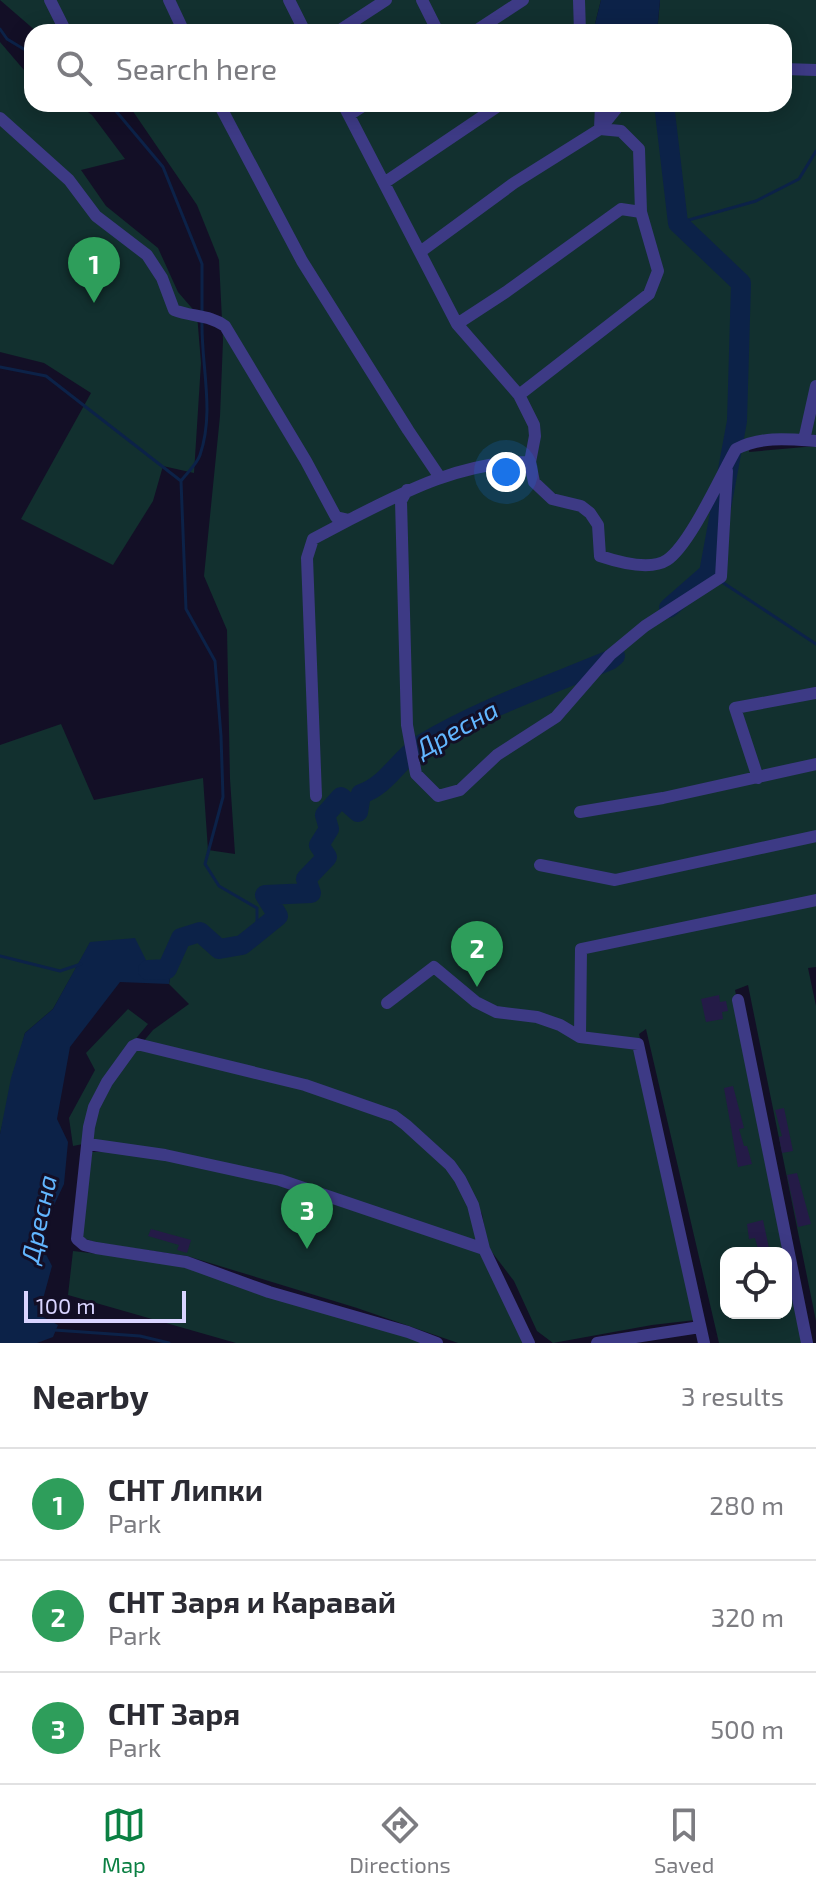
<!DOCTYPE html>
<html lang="en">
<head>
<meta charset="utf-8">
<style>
	body { margin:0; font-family:"Exo 2",sans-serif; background:#f2f2f3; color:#2b2b33 }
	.controls { position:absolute; right:24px; bottom:24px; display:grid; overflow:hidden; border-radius:16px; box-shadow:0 4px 20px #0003 }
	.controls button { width:72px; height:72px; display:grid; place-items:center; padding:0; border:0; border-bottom:2px solid #e1e1e2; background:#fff; color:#2b2b33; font:40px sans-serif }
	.scale { position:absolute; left:24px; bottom:20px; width:162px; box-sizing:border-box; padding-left:8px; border:4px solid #d9d4ff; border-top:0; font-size:22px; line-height:28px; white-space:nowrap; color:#d9d4ff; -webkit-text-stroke:6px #130f26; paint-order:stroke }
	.you { position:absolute; left:506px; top:472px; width:28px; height:28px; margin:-20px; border:6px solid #fff; border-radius:50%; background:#1a73e8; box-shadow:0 0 0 12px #1a73e833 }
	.badge { display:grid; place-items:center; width:52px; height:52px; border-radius:50%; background:#0b8043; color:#fff; font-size:26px; font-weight:700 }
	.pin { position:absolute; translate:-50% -66px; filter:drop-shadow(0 2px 4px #0008) }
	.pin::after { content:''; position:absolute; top:42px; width:28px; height:24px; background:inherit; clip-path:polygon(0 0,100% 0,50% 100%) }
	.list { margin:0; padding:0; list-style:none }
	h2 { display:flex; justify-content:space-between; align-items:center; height:104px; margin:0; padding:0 32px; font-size:34px }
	h2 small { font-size:26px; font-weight:400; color:#7c7c81 }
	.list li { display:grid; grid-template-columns:52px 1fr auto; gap:24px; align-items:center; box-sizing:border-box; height:112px; padding:0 32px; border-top:2px solid #e1e1e2 }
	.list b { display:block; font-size:30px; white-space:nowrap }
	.list p { margin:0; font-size:26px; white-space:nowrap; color:#7c7c81 }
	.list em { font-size:26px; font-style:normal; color:#7c7c81 }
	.icon { flex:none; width:44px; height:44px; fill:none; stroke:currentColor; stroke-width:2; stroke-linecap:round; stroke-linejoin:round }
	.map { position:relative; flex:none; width:816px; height:1343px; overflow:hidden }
	.search { position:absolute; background:#fff; box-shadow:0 4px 20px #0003; left:24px; right:24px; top:24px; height:88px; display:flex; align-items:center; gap:20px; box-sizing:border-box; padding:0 28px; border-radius:24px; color:#7c7c81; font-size:30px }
	.sheet { height:440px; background:#fff }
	nav { display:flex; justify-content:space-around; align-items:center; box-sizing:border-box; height:112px; border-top:2px solid #e1e1e2; background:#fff; font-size:22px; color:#7c7c81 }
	nav a { display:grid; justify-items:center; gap:4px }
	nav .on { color:#0b8043 }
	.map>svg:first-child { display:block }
	.green { fill:#12302f; fill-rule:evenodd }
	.water { fill:#0c2248 }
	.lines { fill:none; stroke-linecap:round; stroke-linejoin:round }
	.stream { stroke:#0c2248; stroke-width:3 }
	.river { stroke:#0c2248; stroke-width:20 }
	.building { fill:#241b47 }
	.minor { stroke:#3d3a85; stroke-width:12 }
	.labels { text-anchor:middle; stroke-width:6; stroke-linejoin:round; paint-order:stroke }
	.water-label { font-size:26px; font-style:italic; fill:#62b6ff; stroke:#130f26 }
</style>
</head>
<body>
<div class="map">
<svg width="816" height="1343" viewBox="0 0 816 1343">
	<rect width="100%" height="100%" fill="#130f26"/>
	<!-- green -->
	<path class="green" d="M0 0H601L593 32H37Z
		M660 0H816V435L799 434 751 440 749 452 816 446V967L808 968 816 1006V1321L748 985 735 990 807 1343H719L646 1029 639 1034 704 1319 652 1325 553 1343 537 1331 514 1281 488 1247 482 1214 457 1166 398 1114 143 1042 153 1030 189 1004 169 984 173 962H147L90 943 53 1009 25 1033 0 1134V745L61 724 94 800 203 778 208 850 235 854 230 779 227 630 204 576 220 416 223 340 219 260 197 205 128 104H784V32H657ZM726 1253H786V1313H726Z
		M0 42 24 70 32 74V104H77L92 115 125 159 81 170 106 206 158 248 178 292 197 314 201 363 194 473 163 466 153 501 113 565 21 519 91 393 44 363 0 352Z
		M128 1009 148 1024 109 1071 83 1144 73 1146 69 1118 95 1070 86 1053Z
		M136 1049C224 1068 397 1093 451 1171 467 1194 475 1218 480 1245L301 1183 92 1140C96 1103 115 1078 136 1049Z
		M92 1152H126L283 1184 483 1253 534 1343H458L357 1308 187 1256 98 1243 80 1237Z
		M73 1251 166 1262 441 1343H236L68 1295Z"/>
	<!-- water -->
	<path class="water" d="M601 0H660L657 32H593Z
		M135 938 147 962 173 961 169 984 120 982 70 1047 57 1119 68 1142 64 1184 38 1239 52 1266 43 1299V1317L58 1325 53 1337 37 1343H0V1134L11 1078 25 1033 53 1009 90 942Z"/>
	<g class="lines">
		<!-- stream -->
		<path class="stream" d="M0 29 7 39 32 54
			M110 104 163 167 202 264V314
			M678 223 756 201 799 179 816 151
			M0 367 46 376 181 481 186 609 215 661 221 736 223 797 205 864 219 886 257 908V933
			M181 481C187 473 197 464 200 455 215 411 201 366 202 321
			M722 582 816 644
			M0 956 60 971 81 964
			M54 1330 140 1336 169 1343"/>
		<!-- river -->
		<path class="river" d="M664 104 678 223 741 283 737 421 709 573 669 608
			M148 970 167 969 181 938 200 932 219 949 242 945 278 916 265 895 311 893 306 879 327 857 319 845 329 829 325 815 341 797 358 812 361 794C388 785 399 758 422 744 481 709 547 686 610 660L615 656"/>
	</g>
	<!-- building -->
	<path class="building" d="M719 995 720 1002 726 1001 728 1011 722 1012 723 1019 706 1022 701 999Z
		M733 1086 744 1128 739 1129 744 1146H747L752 1164 738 1167 724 1088Z
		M784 1108 793 1151 782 1153 779 1137 782 1136 775 1110Z
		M797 1173 811 1224 798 1227 787 1175Z
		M763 1220 770 1253H759L755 1238 749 1239 747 1224Z
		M151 1229 191 1240 187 1253 177 1250 179 1245 148 1236Z"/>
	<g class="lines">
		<!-- minor -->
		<path class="minor" d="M50 0 66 32
			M169 0 184 32
			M289 0 305 32
			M422 0 438 32
			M579 0 580 32
			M337 32 386 0
			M474 32 523 0
			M784 69 816 70
			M219 104 302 261 408 430 439 476
			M343 104 457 324 519 395 534 425 535 436 530 462 534 482 552 499 581 506 590 513 598 525 600 556C618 562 650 571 667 560 690 545 721 475 736 449 762 436 788 439 816 441
			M601 104 600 129 620 104
			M349 115 366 104
			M0 118 69 180 96 216 147 255 162 278 174 310C192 317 210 315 225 326L306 461 336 517 349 520C407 490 464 461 530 462
			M384 183 501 104
			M420 252 514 183 600 129 621 131 639 149 641 212
			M457 324 506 292 621 209 641 212 658 271 649 294 519 395
			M804 440 816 386
			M407 490 401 501 407 725 416 774 438 796 460 790 497 755 556 717 610 655 645 626 721 577 727 471
			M758 778 735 708 816 693
			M316 796 307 558 313 539 349 520
			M580 812 663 798 816 764
			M540 865 615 880 816 836
			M738 1000 807 1343
			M387 1003 434 967 476 1002 496 1012 537 1017 560 1025 580 1037 638 1044 704 1343
			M580 1037 581 949 816 900
			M88 1144 165 1155 280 1180 484 1249
			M437 1343 408 1332 269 1292 186 1262 96 1248 84 1245 77 1239 89 1127 94 1107 107 1082 133 1046 137 1044 305 1085 394 1116 406 1125 450 1165 460 1179 473 1205 484 1249 529 1343
			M597 1343 700 1327"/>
	</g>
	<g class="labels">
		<!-- water labels -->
		<g class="water-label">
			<text transform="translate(457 729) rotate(-29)" y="9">Дресна</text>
			<text transform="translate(39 1219) rotate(-78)" y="9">Дресна</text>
		</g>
	</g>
</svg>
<div class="controls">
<button><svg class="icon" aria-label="locate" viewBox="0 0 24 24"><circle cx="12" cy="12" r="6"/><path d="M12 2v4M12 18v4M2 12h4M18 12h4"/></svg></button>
</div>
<div class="scale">100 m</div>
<div class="you"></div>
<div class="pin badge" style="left:94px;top:303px;background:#2e9e5b">1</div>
<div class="pin badge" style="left:477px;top:987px;background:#2e9e5b">2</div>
<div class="pin badge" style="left:307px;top:1249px;background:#2e9e5b">3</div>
<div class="search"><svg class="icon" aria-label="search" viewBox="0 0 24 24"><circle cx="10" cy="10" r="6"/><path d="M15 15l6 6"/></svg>Search here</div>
</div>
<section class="sheet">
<h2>Nearby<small>3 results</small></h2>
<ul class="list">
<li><span class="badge" style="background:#2e9e5b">1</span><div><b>СНТ Липки</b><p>Park</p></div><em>280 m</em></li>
<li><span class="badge" style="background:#2e9e5b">2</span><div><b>СНТ Заря и Каравай</b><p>Park</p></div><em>320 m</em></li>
<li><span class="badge" style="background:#2e9e5b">3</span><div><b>СНТ Заря</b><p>Park</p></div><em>500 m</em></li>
</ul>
</section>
<nav>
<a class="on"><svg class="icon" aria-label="map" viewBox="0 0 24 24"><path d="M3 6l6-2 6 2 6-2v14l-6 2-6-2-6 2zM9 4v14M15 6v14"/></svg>Map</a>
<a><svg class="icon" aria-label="directions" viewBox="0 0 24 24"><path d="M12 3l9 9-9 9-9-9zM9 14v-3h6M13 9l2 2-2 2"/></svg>Directions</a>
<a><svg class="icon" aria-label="saved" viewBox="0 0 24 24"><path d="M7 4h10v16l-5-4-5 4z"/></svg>Saved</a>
</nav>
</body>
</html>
